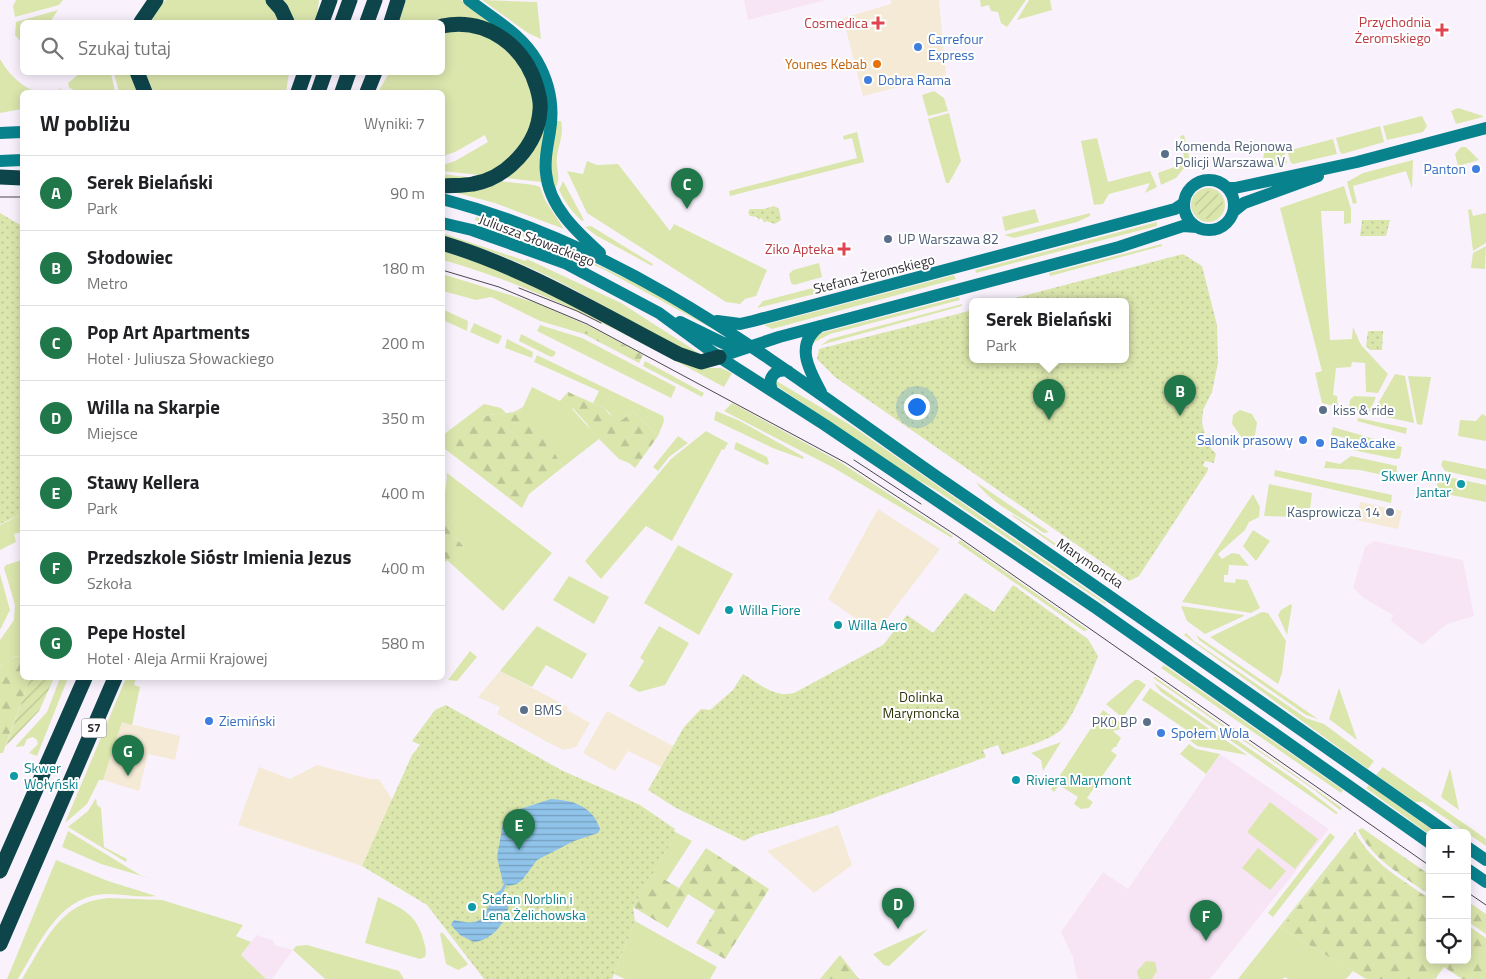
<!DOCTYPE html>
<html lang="pl">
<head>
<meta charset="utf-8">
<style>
	body { margin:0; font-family:"Titillium Web",sans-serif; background:#f2f2f2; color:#202124 }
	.controls { position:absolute; right:15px; bottom:15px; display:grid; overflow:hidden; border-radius:8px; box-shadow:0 2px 12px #0003 }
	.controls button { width:45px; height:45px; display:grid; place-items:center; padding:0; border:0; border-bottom:1px solid #e0e0e0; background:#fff; color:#202124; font:25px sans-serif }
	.you { position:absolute; left:916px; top:406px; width:18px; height:18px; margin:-12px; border:4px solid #fff; border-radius:50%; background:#1a73e8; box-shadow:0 0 0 8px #1a73e833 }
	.badge { display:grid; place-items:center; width:32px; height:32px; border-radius:50%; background:#20774a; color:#fff; font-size:16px; font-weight:700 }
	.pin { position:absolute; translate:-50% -41px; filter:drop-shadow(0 1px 2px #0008) }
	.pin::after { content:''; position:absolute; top:26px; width:18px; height:15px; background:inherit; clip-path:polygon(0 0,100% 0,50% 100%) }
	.popup { position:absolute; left:969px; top:298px; width:160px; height:65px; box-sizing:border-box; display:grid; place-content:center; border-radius:8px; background:#fff; filter:drop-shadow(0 1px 4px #0005); font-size:16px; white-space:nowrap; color:#757577 }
	.popup b { font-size:19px; color:#202124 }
	.popup::after { content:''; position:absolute; left:50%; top:100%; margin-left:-10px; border:10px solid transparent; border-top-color:#fff }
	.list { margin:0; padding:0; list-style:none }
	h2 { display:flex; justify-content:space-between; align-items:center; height:65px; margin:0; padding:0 20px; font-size:21px }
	h2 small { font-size:16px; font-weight:400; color:#757577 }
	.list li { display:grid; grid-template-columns:32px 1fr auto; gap:15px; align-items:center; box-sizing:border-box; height:75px; padding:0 20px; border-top:1px solid #e0e0e0 }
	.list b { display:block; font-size:19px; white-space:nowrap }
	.list p { margin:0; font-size:16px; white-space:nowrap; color:#757577 }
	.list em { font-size:16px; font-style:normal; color:#757577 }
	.icon { flex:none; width:28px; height:28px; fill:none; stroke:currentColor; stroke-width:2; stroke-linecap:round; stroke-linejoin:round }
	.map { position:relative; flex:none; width:1486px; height:979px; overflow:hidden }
	.search { position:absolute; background:#fff; box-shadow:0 2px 12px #0003; left:20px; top:20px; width:425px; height:55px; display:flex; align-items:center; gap:12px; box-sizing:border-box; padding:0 18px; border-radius:8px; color:#757577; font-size:19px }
	.panel { position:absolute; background:#fff; box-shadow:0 2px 12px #0003; left:20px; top:90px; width:425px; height:590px; border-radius:8px }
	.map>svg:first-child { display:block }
	.commercial { fill:#f5ead5 }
	.education { fill:#f7e5f6 }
	.grass { fill:#dbe6ad }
	.forest { fill:url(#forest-firs) }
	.park { fill:url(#park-dots) }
	.garden { fill:url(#garden-furrows) }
	.water { fill:url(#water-rules) }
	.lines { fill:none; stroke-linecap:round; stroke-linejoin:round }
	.stream { stroke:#8fc3e9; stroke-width:3 }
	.secondary { stroke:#08828d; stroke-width:12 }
	.motorway { stroke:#0e454b; stroke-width:15 }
	.tram { stroke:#4b474e; stroke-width:1 }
	.health-dot { fill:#e0444e; stroke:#fff; stroke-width:2 }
	.shop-dot { fill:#3f7fe0; stroke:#fff; stroke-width:2 }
	.food-dot { fill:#e8710a; stroke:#fff; stroke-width:2 }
	.service-dot { fill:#5c6f8a; stroke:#fff; stroke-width:2 }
	.culture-dot { fill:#0f9aa8; stroke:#fff; stroke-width:2 }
	.labels { text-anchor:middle; stroke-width:4; stroke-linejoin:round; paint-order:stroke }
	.shield { fill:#fff; stroke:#6e6b70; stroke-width:1 }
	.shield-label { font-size:12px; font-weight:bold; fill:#302c33 }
	.health-label { font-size:14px; fill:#be3a42; stroke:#fff; text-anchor:end }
	.shop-label { font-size:14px; fill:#366cbe; stroke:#fff; text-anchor:start }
	.food-label { font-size:14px; fill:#c56008; stroke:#fff; text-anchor:end }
	.service-label { font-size:14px; fill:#4e5e75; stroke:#fff; text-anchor:start }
	.street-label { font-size:14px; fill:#302c33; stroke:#fff }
	.culture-label { font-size:14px; fill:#0d838f; stroke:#fff; text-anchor:start }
	.park-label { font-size:14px; fill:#2f3508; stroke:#fff }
</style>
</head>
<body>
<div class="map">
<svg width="1486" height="979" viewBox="0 0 1486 979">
	<defs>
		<pattern id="forest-firs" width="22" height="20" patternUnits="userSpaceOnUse" patternTransform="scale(1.25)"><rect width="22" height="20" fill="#dbe6ad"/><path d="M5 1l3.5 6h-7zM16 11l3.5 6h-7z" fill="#bcc595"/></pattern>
		<pattern id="park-dots" width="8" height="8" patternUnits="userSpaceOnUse" patternTransform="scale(1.25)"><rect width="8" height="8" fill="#dbe6ad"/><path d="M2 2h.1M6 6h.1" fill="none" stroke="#bcc595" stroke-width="1.8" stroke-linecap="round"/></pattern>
		<pattern id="garden-furrows" width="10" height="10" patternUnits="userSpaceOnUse" patternTransform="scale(1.25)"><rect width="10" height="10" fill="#dbe6ad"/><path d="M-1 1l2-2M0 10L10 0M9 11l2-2" fill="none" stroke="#bcc595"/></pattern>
		<pattern id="water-rules" width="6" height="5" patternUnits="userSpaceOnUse" patternTransform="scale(1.25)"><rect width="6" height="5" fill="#8fc3e9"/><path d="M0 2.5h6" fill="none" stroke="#759fbd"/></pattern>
	</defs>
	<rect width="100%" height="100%" fill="#f9f2fd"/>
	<!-- commercial -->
	<path class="commercial" d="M891 0H939L946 75 863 96 843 18 891 4Z
		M1360 502 1402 511 1398 529 1356 520Z
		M878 509 940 549 876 633 828 599Z
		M500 671 568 707 567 710 590 723 576 747 564 750 549 743 497 714 500 707 478 697Z
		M607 711 673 746 661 767 628 751 615 771 583 753Z
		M122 722 180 736 175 760 148 754 139 791 103 780Z
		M317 765 370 779H379L393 801 362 866 238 825 259 767 290 779Z
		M838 825 852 865 814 893 767 851Z"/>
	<!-- education -->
	<path class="education" d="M744 0H826L748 20Z
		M1374 541 1463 560 1474 616 1447 624 1422 645 1391 621 1393 615 1365 599 1353 588 1365 547Z
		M1220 754 1329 829 1210 979H1077L1073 957 1061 932 1103 872 1128 889Z
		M257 935 274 941V945L293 950 272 979H266L241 955Z"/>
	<!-- grass -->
	<path class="grass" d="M16 0H63L59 5 15 17 13 6Z
		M166 0H266L282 22H150L158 7Z
		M281 0H319L316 22H294Z
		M406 0H461L499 27 439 20 398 22Z
		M482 0 537 2 541 39 528 33Z
		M980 0H1026L1007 27 1001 23 998 12 991 11 989 5 981 7Z
		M1029 0H1050L1052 10 1017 20Z
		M58 10 50 22 47 20 45 22H22V43L15 35 16 22Z
		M466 30 493 38 524 66 534 99 532 122 561 121C565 137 555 150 557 165 558 177 560 176 556 188L541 182 443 171V165L455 161 488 142 485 135 455 152 443 156 442 92H378L389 73 442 72 443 32Z
		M0 59C11 79 39 105 63 87L58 92H22V109L0 113Z
		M80 73H111L115 92H76L69 87 68 83Z
		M114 73H130L138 92H119Z
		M144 73H289L286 92H154Z
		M934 91 944 98 948 111 928 116 922 95Z
		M1458 108 1483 116V117L1456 124 1451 111Z
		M949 113 961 161 949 183H946L928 119Z
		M1422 116 1427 126 1423 132 1387 140 1383 126Z
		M1380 126 1384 142 1342 154 1340 152 1336 138Z
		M857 132 864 162 730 196 729 191 857 158 852 138 844 140 843 136Z
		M1184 135 1190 161 1176 178 1161 185 1158 173 1185 163 1180 136Z
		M1097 138 1108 182 1150 171 1157 187 1145 193 1150 183 1109 194 1103 204 1094 205 1081 141Z
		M1333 139 1337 154 1293 164 1291 163 1287 151Z
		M1461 147H1466L1479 160 1458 166 1455 154Z
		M1280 149 1284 151 1287 162 1285 165 1234 167 1263 160 1264 153Z
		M1413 160 1412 189 1406 171 1353 186 1357 203 1353 204 1347 182 1363 173Z
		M587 161 597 165 618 164 670 231 674 224 767 270 756 296 745 299 740 304 726 302 587 213 567 171 583 174Z
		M442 174 534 185 540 187 545 200 564 229 495 203 457 193 443 179Z
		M563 181 584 220 582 221C572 212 565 202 559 190Z
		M1344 186 1351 209V223L1344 224V211H1321L1330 340 1352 339 1353 327 1361 345 1388 374 1378 393 1366 392 1365 363 1352 362 1351 367 1336 368 1333 395 1337 396 1338 407 1322 403 1315 373 1322 371 1280 208Z
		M1191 205a17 17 0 1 1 34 0a17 17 0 1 1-34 0Z
		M1035 209 1039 222 1005 231 1002 217Z
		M1471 209 1473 216 1486 213V243L1473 251 1468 210Z
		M1090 213V216L1077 222 1014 238 1004 235Z
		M476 217C561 245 640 281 715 330L603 269 534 240 475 220Z
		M1157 222V226L976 273 975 270Z
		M591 226 653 264 652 266 597 236 585 227Z
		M442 233 526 261 527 259 621 303 702 355 683 350C606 309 528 256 443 238Z
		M1162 244V246L1050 276 1049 273Z
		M1486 246 1485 269 1471 268 1473 253Z
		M442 249 490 265 702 368H721L732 373 724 387C632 338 543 288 443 260Z
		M819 263 822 277 794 285 791 283 789 274 793 270Z
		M442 274 536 303 589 326 584 334 540 321 491 297 476 300 443 291Z
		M954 275 956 279 772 329 764 325Z
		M828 284 827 291 757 308 763 301Z
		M959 297 960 300 830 334 811 344 819 334 825 332Z
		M962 304V306L821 345 830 339Z
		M442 309 468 321 467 331 443 320Z
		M474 323 502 336 499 343 497 344 470 332Z
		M540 325 582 338 676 387 671 398 537 331Z
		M521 334 556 352 554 356 551 357 519 341Z
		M507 339 533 352 532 358 505 348Z
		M537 355 663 416 664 421 658 436 633 411 622 420 615 418 604 408 593 403 599 391 534 362Z
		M645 361 704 393 702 397 643 366Z
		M1395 374 1405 376 1414 423 1372 414Z
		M1408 376 1431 377 1422 425 1417 424Z
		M775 380 852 426 1106 603 1105 604 934 489 903 472 774 384Z
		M532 387 560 401 568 392 573 410 599 439 563 467 541 433 520 410C508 415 495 413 485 416 475 420 449 440 445 449L443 447V435L484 404 501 408 508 415 523 407Z
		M1354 396 1376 397 1369 413 1349 409 1350 400Z
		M732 403 840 462 953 536 952 538 834 468 724 411Z
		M1240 410 1252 414 1257 423 1255 435 1251 439H1243L1232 424 1233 415Z
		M716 411 740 421 804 457 803 459 775 449 714 420Z
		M1482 414 1486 416V441L1458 436 1460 420 1476 421Z
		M1358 418 1407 428 1406 434 1357 421Z
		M1333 427 1402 447 1400 458 1396 459 1353 450 1346 438 1331 435Z
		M706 431 728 443 724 450 722 449 672 541 646 526 601 579 585 561 671 459Z
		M678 436 688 443 669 457 658 471 653 467Z
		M736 442 767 457 769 464 767 465 734 449Z
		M1351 456 1397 466 1396 478 1360 470 1324 468 1326 461 1340 464Z
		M1443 460 1486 469V480L1445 471 1441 465Z
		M1275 470 1392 495 1391 503 1274 476Z
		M447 473 552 553 503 611 447 560 464 547 447 528 455 518 448 510 443 512C443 498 447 487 447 473Z
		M1444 476 1486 485V502L1436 492 1438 479Z
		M976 482 1049 532 1044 533C1022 517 992 505 976 482Z
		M1269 484 1312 493 1309 517 1264 516Z
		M1253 494 1260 507 1259 517 1249 522 1245 530 1218 554 1222 559 1232 553 1239 554 1249 566 1229 565 1228 575H1224V582L1235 583 1236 579 1247 580 1260 608 1251 613 1182 602Z
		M22 514V532L14 534 16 542 0 550V525Z
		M1011 515 1015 516 1118 586 1116 588Z
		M1253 530 1270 541 1256 561 1243 546Z
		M960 540 1088 630 1084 631 958 543Z
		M678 545 733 574 699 635 644 603Z
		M22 560V655C14 657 3 659 0 668V640L14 620 15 605 4 568 6 565Z
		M0 574 10 610 0 630Z
		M569 576 609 597 594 624 553 600Z
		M1291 604 1292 606 1287 635 1278 615 1281 610Z
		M1181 606 1244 615V616L1205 634 1187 621Z
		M1262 612 1268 613 1286 641 1282 673 1278 684 1210 637Z
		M537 626 587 654 572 679 546 665 532 687 500 671Z
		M659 626 689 643 665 685 639 692 629 686 644 661 640 658Z
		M1186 633 1194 641 1306 718 1324 724 1374 761 1368 769 1184 635Z
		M1196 635 1318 719 1306 715 1199 640Z
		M470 651 477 657 457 681 448 680Z
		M1164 665 1343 790 1341 793 1161 668Z
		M1155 677 1342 808 1340 810 1313 789 1153 678Z
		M60 678H68L37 756 29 753 38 744 37 740 33 737 27 739 24 746 15 747 47 712Z
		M126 678H136L134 685 140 687 132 725 122 722 103 780H99L87 804 65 823Z
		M1135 680H1139L1146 685 1124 716 1119 715 1106 704Z
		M1153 682 1305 787 1338 813 1336 814 1161 692Z
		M1150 688 1247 755 1197 746 1187 738 1188 731 1142 700Z
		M1339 688 1357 740 1329 719Z
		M1103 710 1124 725 1121 729 1113 731 1121 738 1116 747H1114L1111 751 1117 755 1087 798 1093 802 1089 808 1081 809 1074 804 1078 797 1059 785 1054 792 1051 789Z
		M1061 742 1043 771 1041 760 1031 753Z
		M1189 744 1196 749 1220 754 1206 774 1180 754Z
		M1383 767 1482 836 1486 839V846L1422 802H1415L1376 775Z
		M1450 768 1459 810 1441 797Z
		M1359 783 1366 788 1369 785 1437 833H1430V835Z
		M96 798 97 805 101 808 104 847 127 859 126 862 68 827 88 811Z
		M1270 802 1318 839 1295 869 1247 832Z
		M68 831 140 875 152 879 101 864 62 847Z
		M677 833 692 841 666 881 653 873Z
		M1330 833 1335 837 1273 917 1268 913Z
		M1347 842 1349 843 1281 928 1353 971 1346 979H1288L1285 977 1283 979H1238Z
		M1258 848 1286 871 1270 890 1242 868Z
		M56 860 108 881 156 896C141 898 123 894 107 894 59 895 40 943 18 979H7Z
		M378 897C402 908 417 914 424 942 425 947 427 951 425 957L420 959 365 943Z
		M108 898 162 900 243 925 236 936 251 942 241 955 266 979H22C45 942 59 902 108 898Z
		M635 921 717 967 710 979H625L614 974Z
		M928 929 889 966 884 965 873 954Z
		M442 932 468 964 466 966 458 970 446 964 440 934Z
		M307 945 399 971 404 979H325L293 950 296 946Z
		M1146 961 1155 962 1157 971 1152 979H1139L1137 971Z"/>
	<!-- forest -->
	<path class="forest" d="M589 326 643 355 639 363 584 334Z
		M568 392 604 408 609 414 622 420 633 411 658 436 635 468 629 463 619 459 592 432 587 424 569 404Z
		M520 410C539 423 551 448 563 467L529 494 522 508 445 449C450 438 473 420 485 416 496 413 508 415 520 410Z
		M448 510 454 513 455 518 447 528 464 547 444 563 443 512Z
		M22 655V678H30L3 753H0V668L5 660Z
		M1362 828 1430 875V895C1403 876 1373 860 1358 830Z
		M1355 832C1372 863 1401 879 1430 899V960H1467V925L1486 938V979H1462L1444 967 1435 979H1366L1281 928 1348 844 1347 842Z
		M706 848 769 889 725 959 696 943 715 911 688 894 668 928 633 907 653 873 679 888Z
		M1467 901 1486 914V934L1467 921Z
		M840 955 859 979H820Z"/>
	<!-- park -->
	<path class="park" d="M774 206 779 209 781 220 775 224 766 221 765 223 761 218 759 220 757 217 750 216 748 212 750 209H764Z
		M0 213 22 226V514L0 524Z
		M1362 220H1390L1386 236H1360Z
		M1183 254 1202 266 1217 325 1218 363 1212 392 1203 410 1202 423 1208 445 1216 454 1214 463 1205 461 1203 466 1208 468 1207 472 1139 576 1129 581 835 377 817 359 819 349 973 310V359H1125V301H1004Z
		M1368 331H1383L1382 350H1370L1366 346Z
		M1013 585 1088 639 1098 656C1093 671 1072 719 1062 729 1051 741 1017 749 1002 755L998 745 983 750 986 757 830 814 755 835 744 841 676 808 648 790 684 727 701 709 710 710 733 690 743 674C759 684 775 698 794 693L883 645 907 615 933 633 965 593 994 612Z
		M446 705 561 770 640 805 675 829 674 831 677 833 633 907 635 921 612 979H484L427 905 362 866 412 755 420 745 412 741 435 710Z"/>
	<!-- garden -->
	<path class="garden" d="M1195 205a14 14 0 1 1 28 0a14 14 0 1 1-28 0Z
		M30 678H54L39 711 6 746Z"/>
	<!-- water -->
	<path class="water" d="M551 799C572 800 593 806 600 829L598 833 574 841 537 860 523 879 517 884 508 886 503 883 497 857 503 823 514 811Z
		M502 890 508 896C512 916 495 940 474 942L460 935 451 925 454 920C487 928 481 916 497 892Z"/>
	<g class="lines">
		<!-- stream -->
		<path class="stream" d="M501 893 505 885"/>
		<!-- secondary -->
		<path class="secondary" d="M469 0C493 19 521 33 537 61 549 82 554 107 550 131 548 145 544 158 546 173 549 207 577 232 600 253
			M0 133 22 132
			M0 161 22 160
			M1184 205a25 25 0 1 1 50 0a25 25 0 1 1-50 0Z
			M1228 188H1235L1357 162 1486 128
			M442 199C638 250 783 370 946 483 1114 598 1281 716 1448 833
			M1234 211 1244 203 1318 176
			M442 223 472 230 565 263 659 313 719 357 825 425 1096 608 1430 843
			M717 321 740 324 753 321 1175 209 1184 203
			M680 322 723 343 745 346
			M820 326C794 344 809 370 821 392
			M719 357 779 337 1119 247 1183 226 1197 227
			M772 390C767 378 775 368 788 371
			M1467 847 1486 860
			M1467 869 1486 882"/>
		<!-- motorway -->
		<path class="motorway" d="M273 0 281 9 287 22
			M141 22 156 0
			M322 22 330 0
			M342 22 350 0
			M367 22 375 0
			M391 22 398 0
			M442 26C487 17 525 46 537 88 539 95 541 103 540 110 538 145 507 178 473 184 463 186 452 185 442 186
			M137 72 145 92
			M298 92 305 72
			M318 92 325 72
			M342 92 349 72
			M367 92 375 72
			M0 177 22 178
			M442 243C526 268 601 314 678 354L701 362 719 357
			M0 871 85 678
			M0 944 115 678"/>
		<!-- tram -->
		<path class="tram" d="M0 197H22
			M442 270 499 287 587 324 846 463 957 536 1430 866
			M519 288 577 311 601 323
			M854 460 921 504
			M1467 892 1486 905"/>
	</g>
	<!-- markers -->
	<g class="health-dot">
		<path d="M875.5 15.5h5v5h5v5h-5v5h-5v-5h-5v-5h5z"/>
		<path d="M1439.5 22.5h5v5h5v5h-5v5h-5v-5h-5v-5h5z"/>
		<path d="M841.5 241.5h5v5h5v5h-5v5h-5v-5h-5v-5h5z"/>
	</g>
	<g class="shop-dot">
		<circle cx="918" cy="47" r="5"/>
		<circle cx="868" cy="80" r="5"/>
		<circle cx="1476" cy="169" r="5"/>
		<circle cx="1303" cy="440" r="5"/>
		<circle cx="1320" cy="443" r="5"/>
		<circle cx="209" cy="721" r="5"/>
		<circle cx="1161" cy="733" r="5"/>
	</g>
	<circle class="food-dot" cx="877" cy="64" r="5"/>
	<g class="service-dot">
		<circle cx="1165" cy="154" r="5"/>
		<circle cx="888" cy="239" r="5"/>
		<circle cx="1323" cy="410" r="5"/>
		<circle cx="1390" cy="512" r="5"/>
		<circle cx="524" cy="710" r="5"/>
		<circle cx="1147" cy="722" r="5"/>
	</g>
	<g class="culture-dot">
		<circle cx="1461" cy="484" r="5"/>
		<circle cx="729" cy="610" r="5"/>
		<circle cx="838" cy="625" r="5"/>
		<circle cx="14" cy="776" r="5"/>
		<circle cx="1016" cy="780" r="5"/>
		<circle cx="472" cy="907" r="5"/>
	</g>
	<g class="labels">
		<!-- shield labels -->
		<rect class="shield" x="81.5" y="718.5" width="25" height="19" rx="4"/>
		<g class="shield-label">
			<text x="94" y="732">S7</text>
		</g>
		<!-- health labels -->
		<g class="health-label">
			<text x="1431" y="27">Przychodnia<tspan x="1431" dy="16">Żeromskiego</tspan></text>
			<text x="868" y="28">Cosmedica</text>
			<text x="834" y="254">Ziko Apteka</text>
		</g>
		<!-- shop labels -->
		<g class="shop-label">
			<text x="928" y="44">Carrefour<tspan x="928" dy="16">Express</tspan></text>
			<text x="878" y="85">Dobra Rama</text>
			<text x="1466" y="174" text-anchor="end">Panton</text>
			<text x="1293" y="445" text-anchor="end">Salonik prasowy</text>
			<text x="1330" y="448">Bake&amp;cake</text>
			<text x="219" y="726">Ziemiński</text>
			<text x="1171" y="738">Społem Wola</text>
		</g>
		<!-- food labels -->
		<g class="food-label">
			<text x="867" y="69">Younes Kebab</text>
		</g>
		<!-- service labels -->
		<g class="service-label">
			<text x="1175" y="151">Komenda Rejonowa<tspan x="1175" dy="16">Policji Warszawa V</tspan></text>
			<text x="898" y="244">UP Warszawa 82</text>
			<text x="1333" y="415">kiss &amp; ride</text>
			<text x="1380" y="517" text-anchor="end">Kasprowicza 14</text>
			<text x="534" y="715">BMS</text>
			<text x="1137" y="727" text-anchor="end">PKO BP</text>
		</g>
		<!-- street labels -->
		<g class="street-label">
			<text transform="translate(537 240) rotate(21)" y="5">Juliusza Słowackiego</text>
			<text transform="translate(874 274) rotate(-14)" y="5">Stefana Żeromskiego</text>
			<text transform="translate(1090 563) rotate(34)" y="5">Marymoncka</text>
		</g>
		<!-- culture labels -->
		<g class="culture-label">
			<text x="1451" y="481" text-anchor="end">Skwer Anny<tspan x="1451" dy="16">Jantar</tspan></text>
			<text x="739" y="615">Willa Fiore</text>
			<text x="848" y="630">Willa Aero</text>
			<text x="24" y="773">Skwer<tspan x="24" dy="16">Wołyński</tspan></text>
			<text x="1026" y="785">Riviera Marymont</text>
			<text x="482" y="904">Stefan Norblin i<tspan x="482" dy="16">Lena Żelichowska</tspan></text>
		</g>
		<!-- park labels -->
		<g class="park-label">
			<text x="921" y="702">Dolinka<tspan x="921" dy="16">Marymoncka</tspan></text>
		</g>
	</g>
</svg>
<div class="controls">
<button>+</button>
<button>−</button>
<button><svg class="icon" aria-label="locate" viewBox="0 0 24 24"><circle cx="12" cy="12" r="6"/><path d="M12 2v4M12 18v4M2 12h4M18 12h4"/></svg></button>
</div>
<div class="you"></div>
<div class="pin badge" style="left:1049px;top:420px">A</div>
<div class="popup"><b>Serek Bielański</b>Park</div>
<div class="pin badge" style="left:1180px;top:416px">B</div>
<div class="pin badge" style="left:687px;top:209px">C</div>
<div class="pin badge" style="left:898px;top:929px">D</div>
<div class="pin badge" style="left:519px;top:850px">E</div>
<div class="pin badge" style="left:1206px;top:941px">F</div>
<div class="pin badge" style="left:128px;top:776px">G</div>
<div class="search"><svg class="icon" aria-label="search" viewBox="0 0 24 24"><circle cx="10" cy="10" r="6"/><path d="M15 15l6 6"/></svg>Szukaj tutaj</div>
<section class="panel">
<h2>W pobliżu<small>Wyniki: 7</small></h2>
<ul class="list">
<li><span class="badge">A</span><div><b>Serek Bielański</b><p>Park</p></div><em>90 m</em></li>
<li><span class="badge">B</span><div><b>Słodowiec</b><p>Metro</p></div><em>180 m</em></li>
<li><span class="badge">C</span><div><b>Pop Art Apartments</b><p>Hotel · Juliusza Słowackiego</p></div><em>200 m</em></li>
<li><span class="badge">D</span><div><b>Willa na Skarpie</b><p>Miejsce</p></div><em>350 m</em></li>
<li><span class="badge">E</span><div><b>Stawy Kellera</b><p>Park</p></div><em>400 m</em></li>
<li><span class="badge">F</span><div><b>Przedszkole Sióstr Imienia Jezus</b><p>Szkoła</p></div><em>400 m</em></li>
<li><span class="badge">G</span><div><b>Pepe Hostel</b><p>Hotel · Aleja Armii Krajowej</p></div><em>580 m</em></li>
</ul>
</section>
</div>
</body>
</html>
